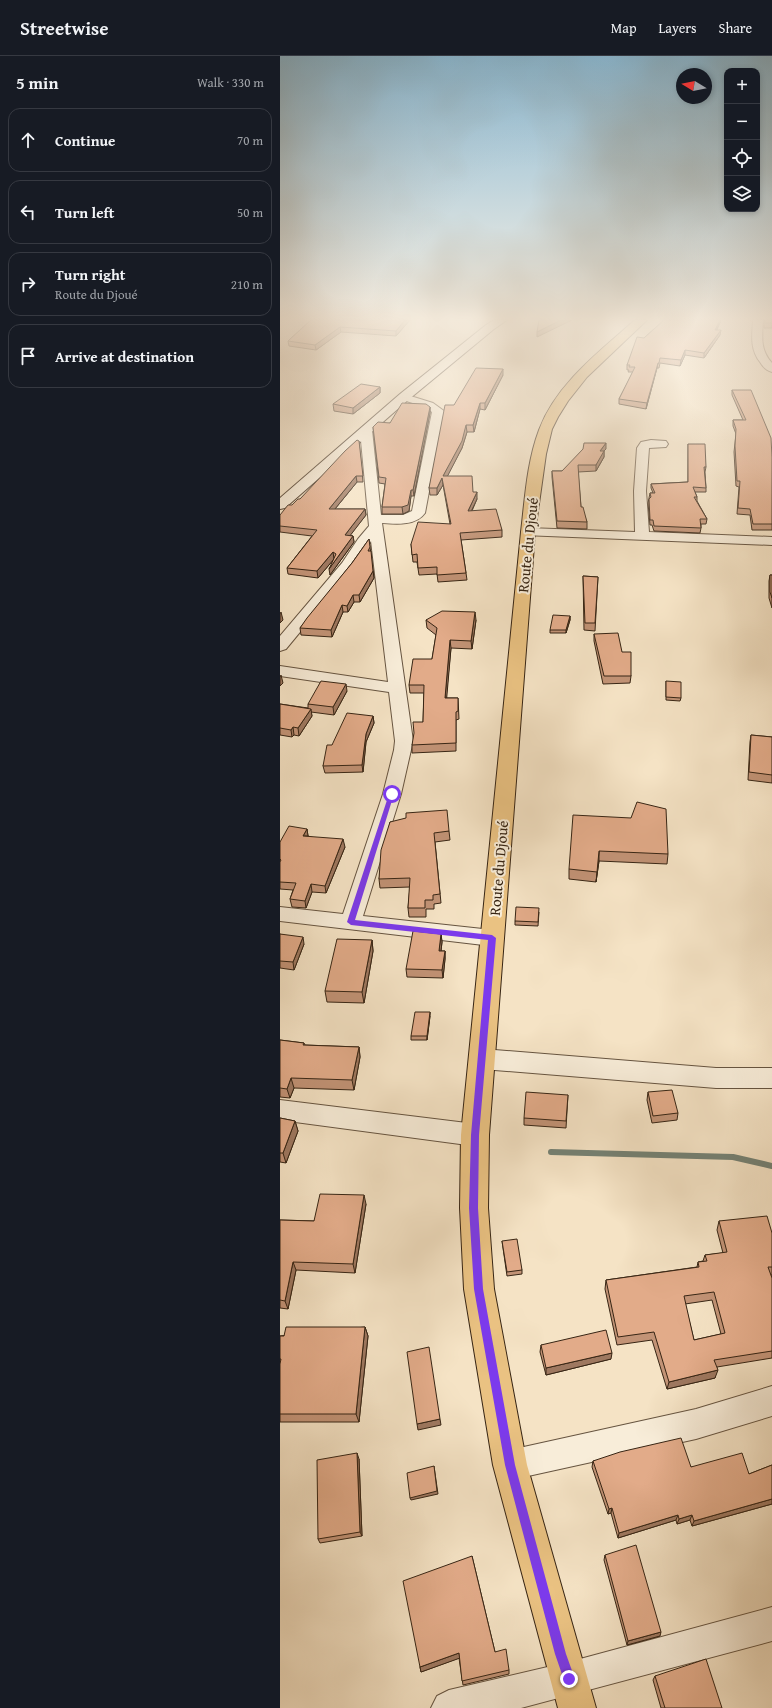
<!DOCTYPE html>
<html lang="en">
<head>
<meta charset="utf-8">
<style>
	body { margin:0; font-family:"Gentium Book Plus",serif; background:#20242c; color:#f1f3f6 }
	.controls { position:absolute; right:12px; top:12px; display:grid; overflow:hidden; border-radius:8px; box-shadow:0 2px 6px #0003 }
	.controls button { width:36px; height:36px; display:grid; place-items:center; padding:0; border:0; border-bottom:1px solid #363941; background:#171b24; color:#f1f3f6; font:20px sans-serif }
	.compass { position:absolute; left:396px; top:12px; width:36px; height:36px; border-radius:50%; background:#171b24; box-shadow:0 2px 6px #0003; rotate:280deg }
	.stop { position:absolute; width:12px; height:12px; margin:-9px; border:3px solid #7c3aed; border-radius:50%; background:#fff }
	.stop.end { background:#7c3aed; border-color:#fff; box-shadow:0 1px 4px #0008 }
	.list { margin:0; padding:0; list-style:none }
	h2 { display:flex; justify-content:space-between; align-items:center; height:52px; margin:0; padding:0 16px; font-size:17px }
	h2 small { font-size:13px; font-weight:400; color:#9ea1a6 }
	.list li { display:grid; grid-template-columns:26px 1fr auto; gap:12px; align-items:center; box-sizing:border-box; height:64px; margin:0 8px 8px; padding:0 8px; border:1px solid #363941; border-radius:12px }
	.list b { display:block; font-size:15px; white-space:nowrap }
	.list p { margin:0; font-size:13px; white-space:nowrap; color:#9ea1a6 }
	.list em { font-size:13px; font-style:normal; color:#9ea1a6 }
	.icon { flex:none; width:22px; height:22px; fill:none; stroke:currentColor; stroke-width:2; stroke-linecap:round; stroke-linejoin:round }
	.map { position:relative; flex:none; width:492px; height:1652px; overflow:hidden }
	header { display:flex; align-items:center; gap:24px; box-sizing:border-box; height:56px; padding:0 20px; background:#171b24; border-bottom:1px solid #363941 }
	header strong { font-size:19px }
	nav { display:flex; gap:22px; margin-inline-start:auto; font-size:14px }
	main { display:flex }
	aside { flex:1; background:#171b24 }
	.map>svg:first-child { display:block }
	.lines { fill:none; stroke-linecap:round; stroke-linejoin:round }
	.stream { stroke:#748174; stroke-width:6 }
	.street-casing { stroke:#665440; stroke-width:2 }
	.secondary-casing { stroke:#372514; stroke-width:2 }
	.primary-casing { stroke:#372514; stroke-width:2 }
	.street { fill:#f8edd9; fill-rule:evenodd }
	.secondary { fill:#f8edd9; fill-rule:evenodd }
	.primary { fill:#eac282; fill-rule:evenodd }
	.wall { fill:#c29376; stroke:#372514; fill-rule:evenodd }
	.shaded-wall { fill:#9e7860; stroke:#372514 }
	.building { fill:#e2ab89; stroke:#372514; fill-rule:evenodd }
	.route { fill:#7c3aed }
	.labels { text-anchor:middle; stroke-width:4; stroke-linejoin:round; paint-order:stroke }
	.street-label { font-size:15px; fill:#372514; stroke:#f8edd9 }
</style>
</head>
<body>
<header>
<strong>Streetwise</strong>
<nav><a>Map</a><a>Layers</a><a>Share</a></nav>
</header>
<main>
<aside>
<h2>5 min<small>Walk · 330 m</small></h2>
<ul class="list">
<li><svg class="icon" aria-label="ahead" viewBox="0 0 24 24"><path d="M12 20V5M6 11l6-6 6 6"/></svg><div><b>Continue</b></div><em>70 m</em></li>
<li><svg class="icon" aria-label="left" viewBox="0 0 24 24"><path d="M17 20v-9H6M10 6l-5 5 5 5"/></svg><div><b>Turn left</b></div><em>50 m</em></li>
<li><svg class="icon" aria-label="right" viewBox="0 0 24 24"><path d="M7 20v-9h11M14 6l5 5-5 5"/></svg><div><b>Turn right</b><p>Route du Djoué</p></div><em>210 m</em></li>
<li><svg class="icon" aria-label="arrive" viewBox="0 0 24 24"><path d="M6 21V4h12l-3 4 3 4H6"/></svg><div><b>Arrive at destination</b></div></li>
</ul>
</aside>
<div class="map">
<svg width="492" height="1652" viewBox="0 0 492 1652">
	<rect width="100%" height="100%" fill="#f5e3c5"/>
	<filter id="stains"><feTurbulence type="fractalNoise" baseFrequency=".005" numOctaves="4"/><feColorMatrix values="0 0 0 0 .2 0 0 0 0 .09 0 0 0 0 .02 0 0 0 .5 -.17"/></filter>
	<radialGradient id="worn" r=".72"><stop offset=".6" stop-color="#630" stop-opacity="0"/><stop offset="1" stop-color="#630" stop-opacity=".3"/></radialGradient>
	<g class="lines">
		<!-- stream -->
		<path class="stream" d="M271 1096 453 1101 492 1110"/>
		<defs>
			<path id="street" d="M473 264H483C482 281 480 294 492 307V316C487 315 483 311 480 306 470 293 472 280 473 264Z
				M124 338 153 347 164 355 145 457C136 470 116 468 102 467L133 685 121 738 83 860 212 874 219 876 223 882 219 888 212 890 0 865V851L63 858 103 738 114 694 115 685 109 636 0 620V610L108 626 91 485 72 513 6 593 0 595V580L62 507 78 483 89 470 80 374 82 372H90L92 374 101 459H123L132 455 152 356 145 351 120 343 118 341 120 339Z
				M371 384 386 385 388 388 386 391 369 392 366 435 369 476 492 481V489L243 479 241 476 243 473 248 472 355 476 354 435 357 392 361 386Z
				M202 993 436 1012H492V1032H436L202 1013 194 1010 190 1003 194 996Z
				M0 1044 195 1068 204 1071 207 1079 204 1087 195 1090 0 1064Z
				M492 1330V1360L416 1383 230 1424 219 1420 215 1409 219 1398 230 1394 416 1353Z
				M492 1551V1585L241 1652H151L157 1640 169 1634 289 1606Z"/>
			<path id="secondary" d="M214 264H227L214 273 128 344 5 452 0 453V442L120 338 206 269Z"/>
			<path id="primary" d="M355 264H367L307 321 288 345 278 361 272 373 266 398 255 476 209 1079 208 1152 214 1233 247 1409 316 1652H278L213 1409 184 1233 180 1152 181 1079 241 476C245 442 247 406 259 374 276 328 320 295 355 264Z"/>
		</defs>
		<!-- street casing -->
		<use href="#street" class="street-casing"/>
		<!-- secondary casing -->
		<use href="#secondary" class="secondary-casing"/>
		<!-- primary casing -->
		<use href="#primary" class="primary-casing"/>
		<!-- street -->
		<use href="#street" class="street"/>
		<!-- secondary -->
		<use href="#secondary" class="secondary"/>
		<!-- primary -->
		<use href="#primary" class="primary"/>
	</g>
	<!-- wall -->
	<path class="wall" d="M31 264H130L116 280 61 276 36 294 9 290 8 285Z
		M384 264H441L437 274 440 279 424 302 405 299 400 310 380 307 379 312H377L366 353 339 348V343L353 316H348L349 314H347V309L364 282Z
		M484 264H492V272H484Z
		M223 319 205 354 200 353 194 376H187L182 392 167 420 193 436 197 443 192 455 222 474V481L181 484 186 517 187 524 158 526 157 518 139 519 137 506H133L131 488 170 468 163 429 157 439H150L149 432 174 349Z
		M100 331V337L73 358 54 355 53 348Z
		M452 334 492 401V474H472L470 459 457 458 459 431 456 430 454 396 456 378 453 370V364H463L452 339Z
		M150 351V357L134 440H131L129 455 123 458H102V451L105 428 99 427 93 371 110 367Z
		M79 385 83 426H77L55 453H85L86 459 70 479 73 480 74 486 50 519 54 503 38 522 8 518 7 512 32 480 0 476V459L20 443Z
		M408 388 426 411 425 416 426 432V436H415L417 441V445L427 463 426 468H421V472L420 477 374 475 372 469H370L368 447 370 437H373L371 432V428L408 426Z
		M326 393 324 395V401L316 415 298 416 301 451 307 466V473L277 472 272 421V415H282Z
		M89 483 94 522 80 546H74L68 556H63L52 581 21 579 20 572 72 507Z
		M490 519H492V552L489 542V525Z
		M303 520 318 521 315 575 304 574Z
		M290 560V564L286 577H270V574Z
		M146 564H196L192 593 171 592 166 642H178L179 663 176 664V695L132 697V689L143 666 144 637H130L129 629 152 603 156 579 147 572Z
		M314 578 342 596 351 620 350 627 323 628 314 585Z
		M386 625 401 642 400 645 386 644Z
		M67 635 54 659 31 656 32 660 19 680 14 679 12 681 0 679V648L28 652V648Z
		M93 660 94 667 86 686 83 716 45 717 43 710 52 689Z
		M471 679 492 681V727L468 724 470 686Z
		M351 762 388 798 387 808 319 805 316 826 289 823V813Z
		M110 766 169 775 170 784 155 786 161 847 154 848V853H146V861H129L128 852 130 831 100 832 99 823Z
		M27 773 28 780 65 791 46 837 32 836 26 852 12 851 10 843 13 834 0 833V786Z
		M259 856 258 870 235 869V865Z
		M0 878 24 888 14 914 0 912Z
		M161 878 162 886 161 895H165V903L163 922 127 921 126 913Z
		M92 884 93 895 84 947 47 946 45 935Z
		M150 960 147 984H131V980Z
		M0 984 24 987 25 989 79 991 80 1001 74 1034 14 1032 10 1042 0 1041Z
		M368 1036 398 1057 397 1064 372 1067 367 1044Z
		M288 1039 286 1072 244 1069V1062Z
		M0 1062 15 1065 18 1075 6 1107 0 1106Z
		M86 1148 75 1217 16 1214 8 1253 0 1252V1164L34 1165Z
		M439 1165 492 1177V1219H491L492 1223V1302L437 1311 435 1322 387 1333 372 1284 337 1289 325 1233 326 1224 417 1211 418 1206 423 1205 425 1199 443 1197 437 1174ZM432 1244 441 1278 414 1284 405 1248Z
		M222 1185 242 1214V1218L227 1220Z
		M85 1271 88 1280 79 1366H0V1280Z
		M261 1289 331 1303 266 1319 260 1296Z
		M79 1403 82 1480 40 1487 38 1483Z
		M313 1405 411 1411 469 1418 492 1409V1448L412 1470 410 1464 397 1468 396 1464 338 1482 331 1457 328 1458 312 1411Z
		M325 1499 380 1580 347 1589 324 1504Z
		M192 1500 215 1596 229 1614V1618L183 1629 179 1602 141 1616 140 1611Z
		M375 1620 442 1652H381L373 1624Z"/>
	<!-- shaded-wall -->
	<path class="shaded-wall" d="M125 264H130L116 280V275Z
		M281 264H292L257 281V276Z
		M440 264H441L434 279 435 274Z
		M60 271 61 276 36 294 35 289Z
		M441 274 440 279 424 302V297Z
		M405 294V299L400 310 401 304Z
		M378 307 377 312 366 353 367 347Z
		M223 313V319L205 354V347Z
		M100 331V337L73 358V352Z
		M200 347V353L194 376 193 369Z
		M150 351V357L134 440 133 434Z
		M186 369 187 376 182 392 164 427 163 420Z
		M326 387V393L324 395V401L316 415V409L320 395Z
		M76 420 77 426 50 459 49 453Z
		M162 422 163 429 157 439V432Z
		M131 434V440L129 455 123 458 122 451Z
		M197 436V443L188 462V455Z
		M85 453 86 459 66 485 65 479Z
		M73 480 74 486 50 519 49 513Z
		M53 496 54 503 38 522 37 515Z
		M93 515 94 522 80 546 79 539Z
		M73 539 74 546 68 556 67 550Z
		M62 549 63 556 52 581 51 574Z
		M1 556 3 564 0 567V558Z
		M195 556 196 564 192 593 191 585Z
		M290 560V564L286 577V574Z
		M170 584 171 592 166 650 165 642Z
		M1 619 3 627 0 630V621Z
		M66 628 67 635 54 659 53 651Z
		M31 653 32 660 19 680 18 672Z
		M93 660 94 667 86 686 83 716 82 709 86 678Z
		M13 671 14 679 12 681 11 674Z
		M27 773 28 780H23Z
		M63 783 65 791 46 837 45 830Z
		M319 795V805L316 826 317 816Z
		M31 828 32 836 26 852 25 845Z
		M161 878 162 886 160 902 159 895Z
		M23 881 24 888 14 914 13 906Z
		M92 884 93 895 84 947 82 936Z
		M165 895V903L163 922 162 914Z
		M150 956V960L147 984V980Z
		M79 991 80 1001 74 1034 72 1024Z
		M11 1022 14 1032 10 1042 7 1033Z
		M15 1065 18 1075 6 1107 3 1097Z
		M84 1139 86 1148 75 1217 73 1208Z
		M13 1206 16 1214 8 1253 5 1245Z
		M85 1271 88 1280 79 1366 76 1358Z
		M332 1297 331 1303 266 1319V1312Z
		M438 1314 435 1322 387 1333 389 1326Z
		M160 1363 161 1369 138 1374 137 1368Z
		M77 1397 79 1403 82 1480 80 1476Z
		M154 1410 158 1438 131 1444 130 1442Z
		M492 1443V1448L412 1470 414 1465Z
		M332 1452 331 1457 328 1458 329 1453Z
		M398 1459 396 1464 338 1482 339 1477Z
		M412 1459 410 1464 397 1468 399 1463Z
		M381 1576 380 1580 347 1589 348 1585Z
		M179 1597 180 1602 141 1616 140 1611Z"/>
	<!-- building -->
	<path class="building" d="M31 264H125L116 275 60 271 35 289 8 285Z
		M259 264H281L257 276Z
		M384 264H440L435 274H441L424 297 405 294 401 304 380 302 379 307H378L367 347 339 343 355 311H349L350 309H347L357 281 364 282Z
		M485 264H492V267H485Z
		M196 312 223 313 205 347H200L193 369H186L182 385 163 420H192L193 436H197L188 455 216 453 222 474 180 477 186 517 157 519V511L138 512 137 498 132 499 131 488 138 466 171 468 162 422 157 432H149L165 349H174Z
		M81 328 100 331 73 352 53 348Z
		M452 334H471L491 382 492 401V468H473L470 453 458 452 460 425H457L455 390 456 373 453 364H466Z
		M122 347 146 348 150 351 133 434H131L128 449 122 451H102L106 422 99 421 93 371 98 366 110 367Z
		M77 384 79 385 83 420H76L49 453H85L65 479 73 480 49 513 56 498 53 496 37 515 7 512 37 474 0 470V459L8 449H12L18 443H20L65 395Z
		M304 387H326L320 395H324L316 409H298L301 451H303L307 466 277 465 272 415H282L303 393Z
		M408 388H425L426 411H424L426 432 413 431 417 441H414L427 463H420L421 472 374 470 373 464H370L369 443 371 441 370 437H375L371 428 408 426Z
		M89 483 90 491 88 495H91L93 515 79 539H73L67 550 62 549 51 574 20 572 27 562 72 507Z
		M490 519H492V542L490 536Z
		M303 520 318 521 315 567H305Z
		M162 555 195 556 191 585 170 584 165 642H178V655L176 656V687L132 689 134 677 133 666H143L144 629H129L133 603H152L157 572 146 564Z
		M273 559 290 560 286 574H270Z
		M338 577 342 596H351V620H324L314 578Z
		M41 625 66 628 53 651 28 648Z
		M386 625 401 626V642L386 641Z
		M0 648 31 653 18 672 13 671 11 674 0 672Z
		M67 657 93 660 86 678 82 709 43 710 47 689H52Z
		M471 679 492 681V719L469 716Z
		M357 746 386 753 388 798 319 795 317 816 289 813 293 759 351 762Z
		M167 754 169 775 154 777 160 838 153 839V844H145V852H128L130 822 99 823 101 794 110 766 126 762V757Z
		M9 770 27 773 23 780 63 783 45 830 31 828 25 845 10 843 16 827 0 826V806L1 804 0 803V786Z
		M236 851 259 852 258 866 235 865Z
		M133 875 161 878 159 895H165L162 914 126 913Z
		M0 878 23 881 13 906 0 905Z
		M57 883 92 884 82 936 45 935Z
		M135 956H150L147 980H131Z
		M0 984 24 987 23 989 79 991 72 1024 11 1022 7 1033 0 1032Z
		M392 1034 398 1057 373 1060 368 1036Z
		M246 1036 288 1039 286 1065 244 1062Z
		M0 1062 15 1065 3 1097H0Z
		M40 1138 84 1139 73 1208 13 1206 5 1245 0 1244V1164L34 1165Z
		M487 1160 492 1177V1211H488L492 1222V1295L434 1304 438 1314 389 1326 374 1276 338 1281 326 1224 419 1211 418 1206 427 1205 425 1199 447 1196 439 1165ZM434 1236 445 1277 414 1284 404 1240Z
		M237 1183 242 1214 227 1216 222 1185Z
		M6 1271H85L76 1358H0V1308L1 1303H0V1280H4Z
		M326 1274 332 1297 266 1312 261 1289Z
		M149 1291 160 1363 137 1368 127 1296Z
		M401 1382 411 1411 462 1397 469 1418 492 1409V1443L414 1465 412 1459 399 1463 398 1459 339 1477 332 1452 329 1453 313 1405 340 1396Z
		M77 1397 80 1476 38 1483 37 1404Z
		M154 1410 157 1435 130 1442 127 1417Z
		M356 1489 381 1576 348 1585 325 1499Z
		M192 1500 215 1596 226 1593 229 1614 182 1625 179 1597 140 1611 123 1525Z
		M426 1603 442 1652H385L375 1620Z"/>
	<!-- sky -->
	<linearGradient id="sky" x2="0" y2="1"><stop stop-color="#89b8d3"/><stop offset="0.53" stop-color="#faf2e5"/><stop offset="1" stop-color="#faf2e5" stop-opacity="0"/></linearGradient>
	<rect width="492" height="496" fill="url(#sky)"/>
	<!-- route -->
	<path class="route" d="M112 736 114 738 75 864 212 879 216 882 199 1079 198 1152 203 1233 235 1409 286 1598 295 1623 293 1627 289 1629 285 1627 275 1598 225 1409 194 1233 189 1152 191 1079 208 884 71 869 67 866 109 738Z"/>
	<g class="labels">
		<!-- street labels -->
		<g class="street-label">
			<text transform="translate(248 489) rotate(-84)" y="5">Route du Djoué</text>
			<text transform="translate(219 812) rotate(-85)" y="5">Route du Djoué</text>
		</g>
	</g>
	<rect width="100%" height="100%" filter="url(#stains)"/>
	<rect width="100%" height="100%" fill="url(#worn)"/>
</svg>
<div class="controls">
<button>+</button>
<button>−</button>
<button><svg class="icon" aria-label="locate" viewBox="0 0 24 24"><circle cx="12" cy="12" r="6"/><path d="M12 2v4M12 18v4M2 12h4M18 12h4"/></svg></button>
<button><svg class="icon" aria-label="layers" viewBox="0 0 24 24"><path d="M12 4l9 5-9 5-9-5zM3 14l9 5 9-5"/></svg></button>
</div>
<svg class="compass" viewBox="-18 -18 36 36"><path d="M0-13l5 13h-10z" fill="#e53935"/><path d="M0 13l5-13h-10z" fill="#9ea1a6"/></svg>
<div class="stop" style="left:112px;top:738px"></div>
<div class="stop end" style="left:289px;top:1623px"></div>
</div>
</main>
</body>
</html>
